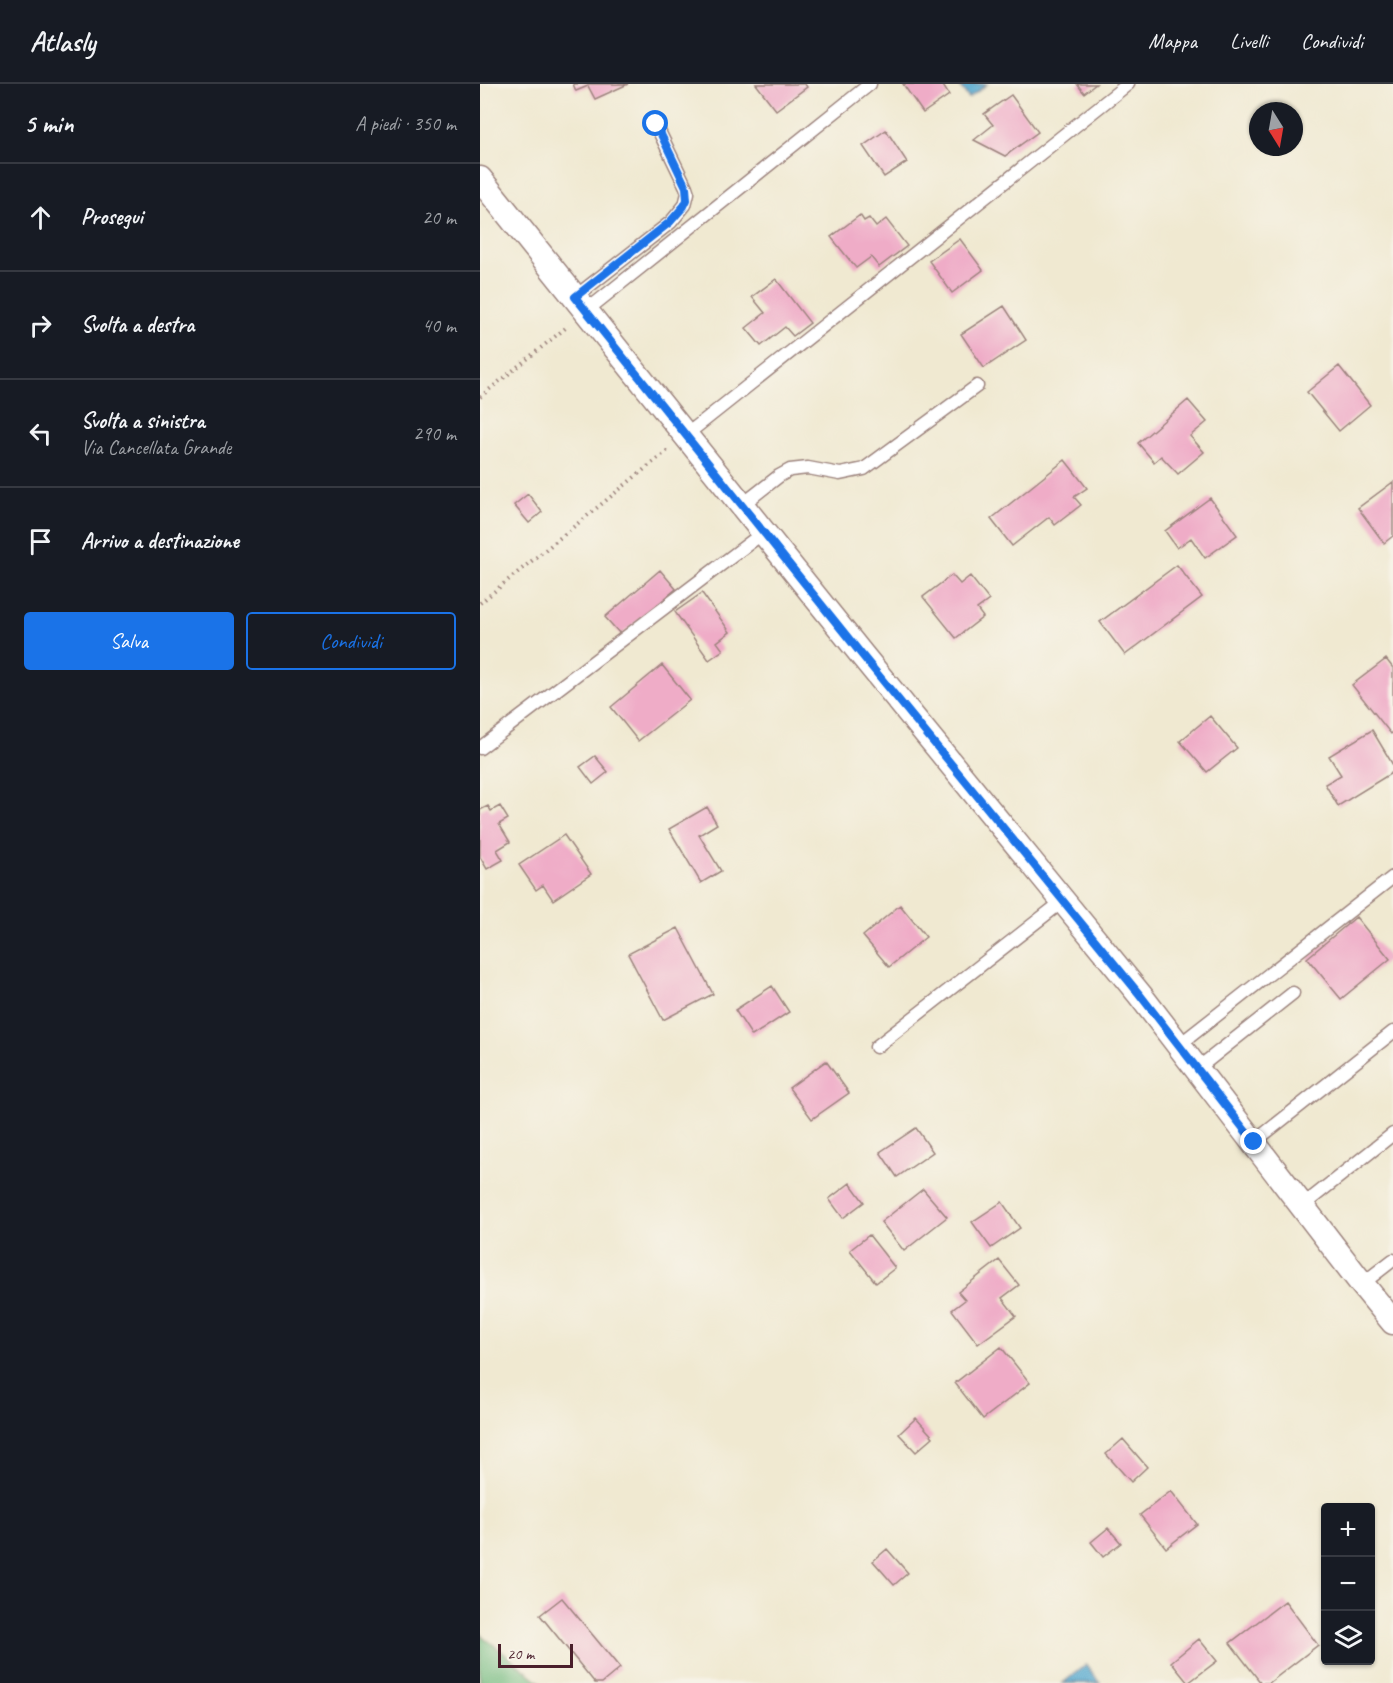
<!DOCTYPE html>
<html lang="it">
<head>
<meta charset="utf-8">
<style>
	body { margin:0; font-family:Caveat,sans-serif; background:#20242c; color:#f1f3f6 }
	.controls { position:absolute; right:18px; bottom:18px; display:grid; overflow:hidden; border-radius:6px; box-shadow:0 2px 4px #0004 }
	.controls button { width:54px; height:54px; display:grid; place-items:center; padding:0; border:0; border-bottom:2px solid #363941; background:#171b24; color:#f1f3f6; font:30px sans-serif }
	.compass { position:absolute; left:769px; top:18px; width:54px; height:54px; border-radius:50%; background:#171b24; box-shadow:0 2px 4px #0004; rotate:169deg }
	.scale { position:absolute; left:18px; bottom:15px; width:75px; box-sizing:border-box; padding-left:6px; border:3px solid #4a1f2b; border-top:0; font-size:16px; line-height:21px; white-space:nowrap; color:#4a1f2b; -webkit-text-stroke:4px #f7f3e8; paint-order:stroke }
	.stop { position:absolute; width:18px; height:18px; margin:-14px; border:4px solid #1a73e8; border-radius:50%; background:#fff }
	.stop.end { background:#1a73e8; border-color:#fff; box-shadow:0 2px 6px #0008 }
	.list { margin:0; padding:0; list-style:none }
	h2 { display:flex; justify-content:space-between; align-items:center; height:78px; margin:0; padding:0 24px; font-size:26px }
	h2 small { font-size:20px; font-weight:400; color:#9ea1a6 }
	.list li { display:grid; grid-template-columns:39px 1fr auto; gap:18px; align-items:center; box-sizing:border-box; height:108px; padding:0 24px; border-top:2px solid #363941 }
	.list b { display:block; font-size:22px; white-space:nowrap }
	.list p { margin:0; font-size:20px; white-space:nowrap; color:#9ea1a6 }
	.list em { font-size:20px; font-style:normal; color:#9ea1a6 }
	.actions { display:flex; gap:12px; padding:18px 24px }
	.actions a { flex:1; padding:14px 0; border:2px solid #1a73e8; border-radius:6px; text-align:center; font-size:21px; color:#1a73e8 }
	.actions .main { background:#1a73e8; color:#fff }
	.icon { flex:none; width:33px; height:33px; fill:none; stroke:currentColor; stroke-width:2; stroke-linecap:round; stroke-linejoin:round }
	.map { position:relative; flex:none; width:913px; height:1599px; overflow:hidden }
	header { display:flex; align-items:center; gap:36px; box-sizing:border-box; height:84px; padding:0 30px; background:#171b24; border-bottom:2px solid #363941 }
	header strong { font-size:28px }
	nav { display:flex; gap:33px; margin-inline-start:auto; font-size:21px }
	main { display:flex }
	aside { flex:1; background:#171b24 }
	.map>svg:first-child { display:block }
	.forest { fill:#74bb80; stroke:#5f6d56; stroke-width:1.5 }
	.water { fill:#52a8cf; stroke:#4e647d; stroke-width:1.5 }
	.building { fill:#efacc7 }
	.lines { fill:none; stroke-linecap:round; stroke-linejoin:round }
	.service-casing { stroke:#9d847e; stroke-width:15 }
	.minor-casing { stroke:#9d847e; stroke-width:27 }
	.path { stroke:#9d847e; stroke-width:4; stroke-dasharray:1.5 4.5; stroke-linecap:butt }
	.service { stroke:#fff; stroke-width:12 }
	.minor { stroke:#fff; stroke-width:24 }
	.route { stroke:#1a73e8; stroke-width:8 }
</style>
</head>
<body>
<header>
<strong>Atlasly</strong>
<nav><a>Mappa</a><a>Livelli</a><a>Condividi</a></nav>
</header>
<main>
<aside>
<h2>5 min<small>A piedi · 350 m</small></h2>
<ul class="list">
<li><svg class="icon" aria-label="ahead" viewBox="0 0 24 24"><path d="M12 20V5M6 11l6-6 6 6"/></svg><div><b>Prosegui</b></div><em>20 m</em></li>
<li><svg class="icon" aria-label="right" viewBox="0 0 24 24"><path d="M7 20v-9h11M14 6l5 5-5 5"/></svg><div><b>Svolta a destra</b></div><em>40 m</em></li>
<li><svg class="icon" aria-label="left" viewBox="0 0 24 24"><path d="M17 20v-9H6M10 6l-5 5 5 5"/></svg><div><b>Svolta a sinistra</b><p>Via Cancellata Grande</p></div><em>290 m</em></li>
<li><svg class="icon" aria-label="arrive" viewBox="0 0 24 24"><path d="M6 21V4h12l-3 4 3 4H6"/></svg><div><b>Arrivo a destinazione</b></div></li>
</ul>
<div class="actions"><a class="main">Salva</a><a>Condividi</a></div>
</aside>
<div class="map">
<svg width="913" height="1599" viewBox="0 0 913 1599">
	<rect width="100%" height="100%" fill="#f7f3e8"/>
	<filter id="ink" filterUnits="userSpaceOnUse"><feTurbulence type="fractalNoise" baseFrequency=".0167" numOctaves="2"/><feDisplacementMap in="SourceGraphic" scale="12" xChannelSelector="R" yChannelSelector="G"/><feConvolveMatrix kernelMatrix="1 2 1 2 8 2 1 2 1" color-interpolation-filters="sRGB"/></filter>
	<filter id="wash" filterUnits="userSpaceOnUse"><feTurbulence type="fractalNoise" baseFrequency=".008" numOctaves="4" result="noise"/><feDisplacementMap in="SourceGraphic" scale="24" xChannelSelector="R" yChannelSelector="G"/><feGaussianBlur stdDeviation="1.35" result="paint"/><feColorMatrix in="noise" values="0 0 0 0 0 0 0 0 0 0 0 0 0 0 0 0 0 1.4 0 .05"/><feComposite in="paint" operator="in"/></filter>
	<g filter="url(#wash)">
		<rect width="100%" height="100%" fill="#f0e9d1"/>
		<!-- forest -->
		<path class="forest" d="M0 1550 61 1599H0Z"/>
		<!-- water -->
		<path class="water" d="M482 0H507L489 14 480 2Z
			M606 1581 620 1599H583Z"/>
		<g id="blocks">
			<!-- building -->
			<path class="building" d="M93 0H148L115 15 108 2 96 7Z
				M276 0H325L327 3 296 26Z
				M423 0H462L469 11 443 29Z
				M597 0H616L604 9Z
				M531 11 558 48 525 72 494 56 513 41 504 30Z
				M406 46 427 78 404 93 383 62Z
				M380 131 384 137 389 134 396 143 406 135 427 162 399 183 391 173 376 184 351 153Z
				M480 155 503 186 472 209 449 177Z
				M296 195 330 239 313 252 305 243 281 262 266 244 285 229 272 213Z
				M524 222 546 256 504 284 481 250Z
				M859 282 890 321 859 347 827 308Z
				M708 316 727 338 710 352 724 368 698 390 681 372 674 378 658 359Z
				M585 376 607 404 594 413 601 421 575 441 569 433 532 462 511 435Z
				M913 398V452L904 459 878 424Z
				M48 410 62 428 49 439 34 421Z
				M730 414 757 451 725 474 711 454 697 464 685 447Z
				M697 481 722 513 645 571 620 538Z
				M180 486 196 505 141 551 125 533Z
				M472 491 480 500 490 492 509 516 497 525 503 533 476 554 443 513Z
				M222 509 250 548 237 558 243 566 229 576 195 528Z
				M906 575 913 584V648L911 650 872 601Z
				M182 581 210 616 158 657 131 623Z
				M730 632 757 664 727 688 700 657Z
				M892 646 913 681V688L858 722 845 700 861 691 849 672Z
				M115 672 128 688 113 700 100 683Z
				M8 722 11 727 20 722 28 735 19 740 30 758 17 766 23 776 7 785 0 773V726Z
				M227 723 237 740 219 751 241 787 221 799 189 745Z
				M84 751 111 790 73 816 63 801 56 806 39 781Z
				M420 821 446 853 409 883 383 852Z
				M876 833 910 875 861 915 827 874Z
				M198 844 233 910 183 936 148 870Z
				M292 902 309 928 272 952 255 926Z
				M346 977 369 1009 332 1035 309 1004Z
				M436 1044 453 1068 417 1093 400 1068Z
				M370 1099 384 1118 363 1134 349 1115Z
				M443 1105 467 1133 424 1167 401 1138Z
				M522 1118 540 1144 511 1164 492 1138Z
				M389 1151 415 1184 396 1199 370 1166Z
				M519 1176 539 1201 522 1214 536 1232 498 1260 472 1226 485 1216 478 1208Z
				M521 1263 550 1299 503 1335 475 1299Z
				M436 1334 453 1353 436 1368 419 1350Z
				M643 1355 667 1383 651 1398 626 1370Z
				M691 1407 717 1440 686 1464 660 1431Z
				M628 1444 641 1459 623 1473 611 1458Z
				M407 1465 428 1489 414 1501 393 1477Z
				M82 1514 140 1584 122 1599H115L60 1531Z
				M805 1517 838 1561 789 1599H781L750 1559Z
				M719 1555 737 1577 708 1599 691 1578Z"/>
		</g>
	</g>
	<g filter="url(#ink)">
		<use href="#blocks" fill-opacity="0" stroke="#9d847e" stroke-width="1.5"/>
		<g class="lines">
			<defs>
				<path id="service" d="M95 213 191 138 205 121 208 109 206 103 176 41
					M106 227 390 0
					M206 351 648 0
					M262 421 299 392 310 386 328 384 360 390 384 385 497 302
					M0 664 284 448
					M699 961 913 793
					M396 963 583 817
					M717 985 813 909
					M774 1058 913 948
					M822 1122 913 1050
					M882 1200 913 1176"/>
				<path id="minor" d="M0 95 382 571 660 911 882 1200 913 1238"/>
			</defs>
			<!-- service casing -->
			<use href="#service" class="service-casing"/>
			<!-- minor casing -->
			<use href="#minor" class="minor-casing"/>
			<!-- path -->
			<path class="path" d="M0 313 88 242
				M0 519 188 366"/>
			<!-- service -->
			<use href="#service" class="service"/>
			<!-- minor -->
			<use href="#minor" class="minor"/>
		</g>
	</g>
	<g class="lines" filter="url(#ink)">
		<!-- route -->
		<path class="route" d="M176 40 206 103 207 116 204 122 190 138 95 213 382 571 660 911 774 1058"/>
	</g>
</svg>
<div class="controls">
<button>+</button>
<button>−</button>
<button><svg class="icon" aria-label="layers" viewBox="0 0 24 24"><path d="M12 4l9 5-9 5-9-5zM3 14l9 5 9-5"/></svg></button>
</div>
<svg class="compass" viewBox="-18 -18 36 36"><path d="M0-13l5 13h-10z" fill="#e53935"/><path d="M0 13l5-13h-10z" fill="#9ea1a6"/></svg>
<div class="scale">20 m</div>
<div class="stop" style="left:176px;top:40px"></div>
<div class="stop end" style="left:774px;top:1058px"></div>
</div>
</main>
</body>
</html>
